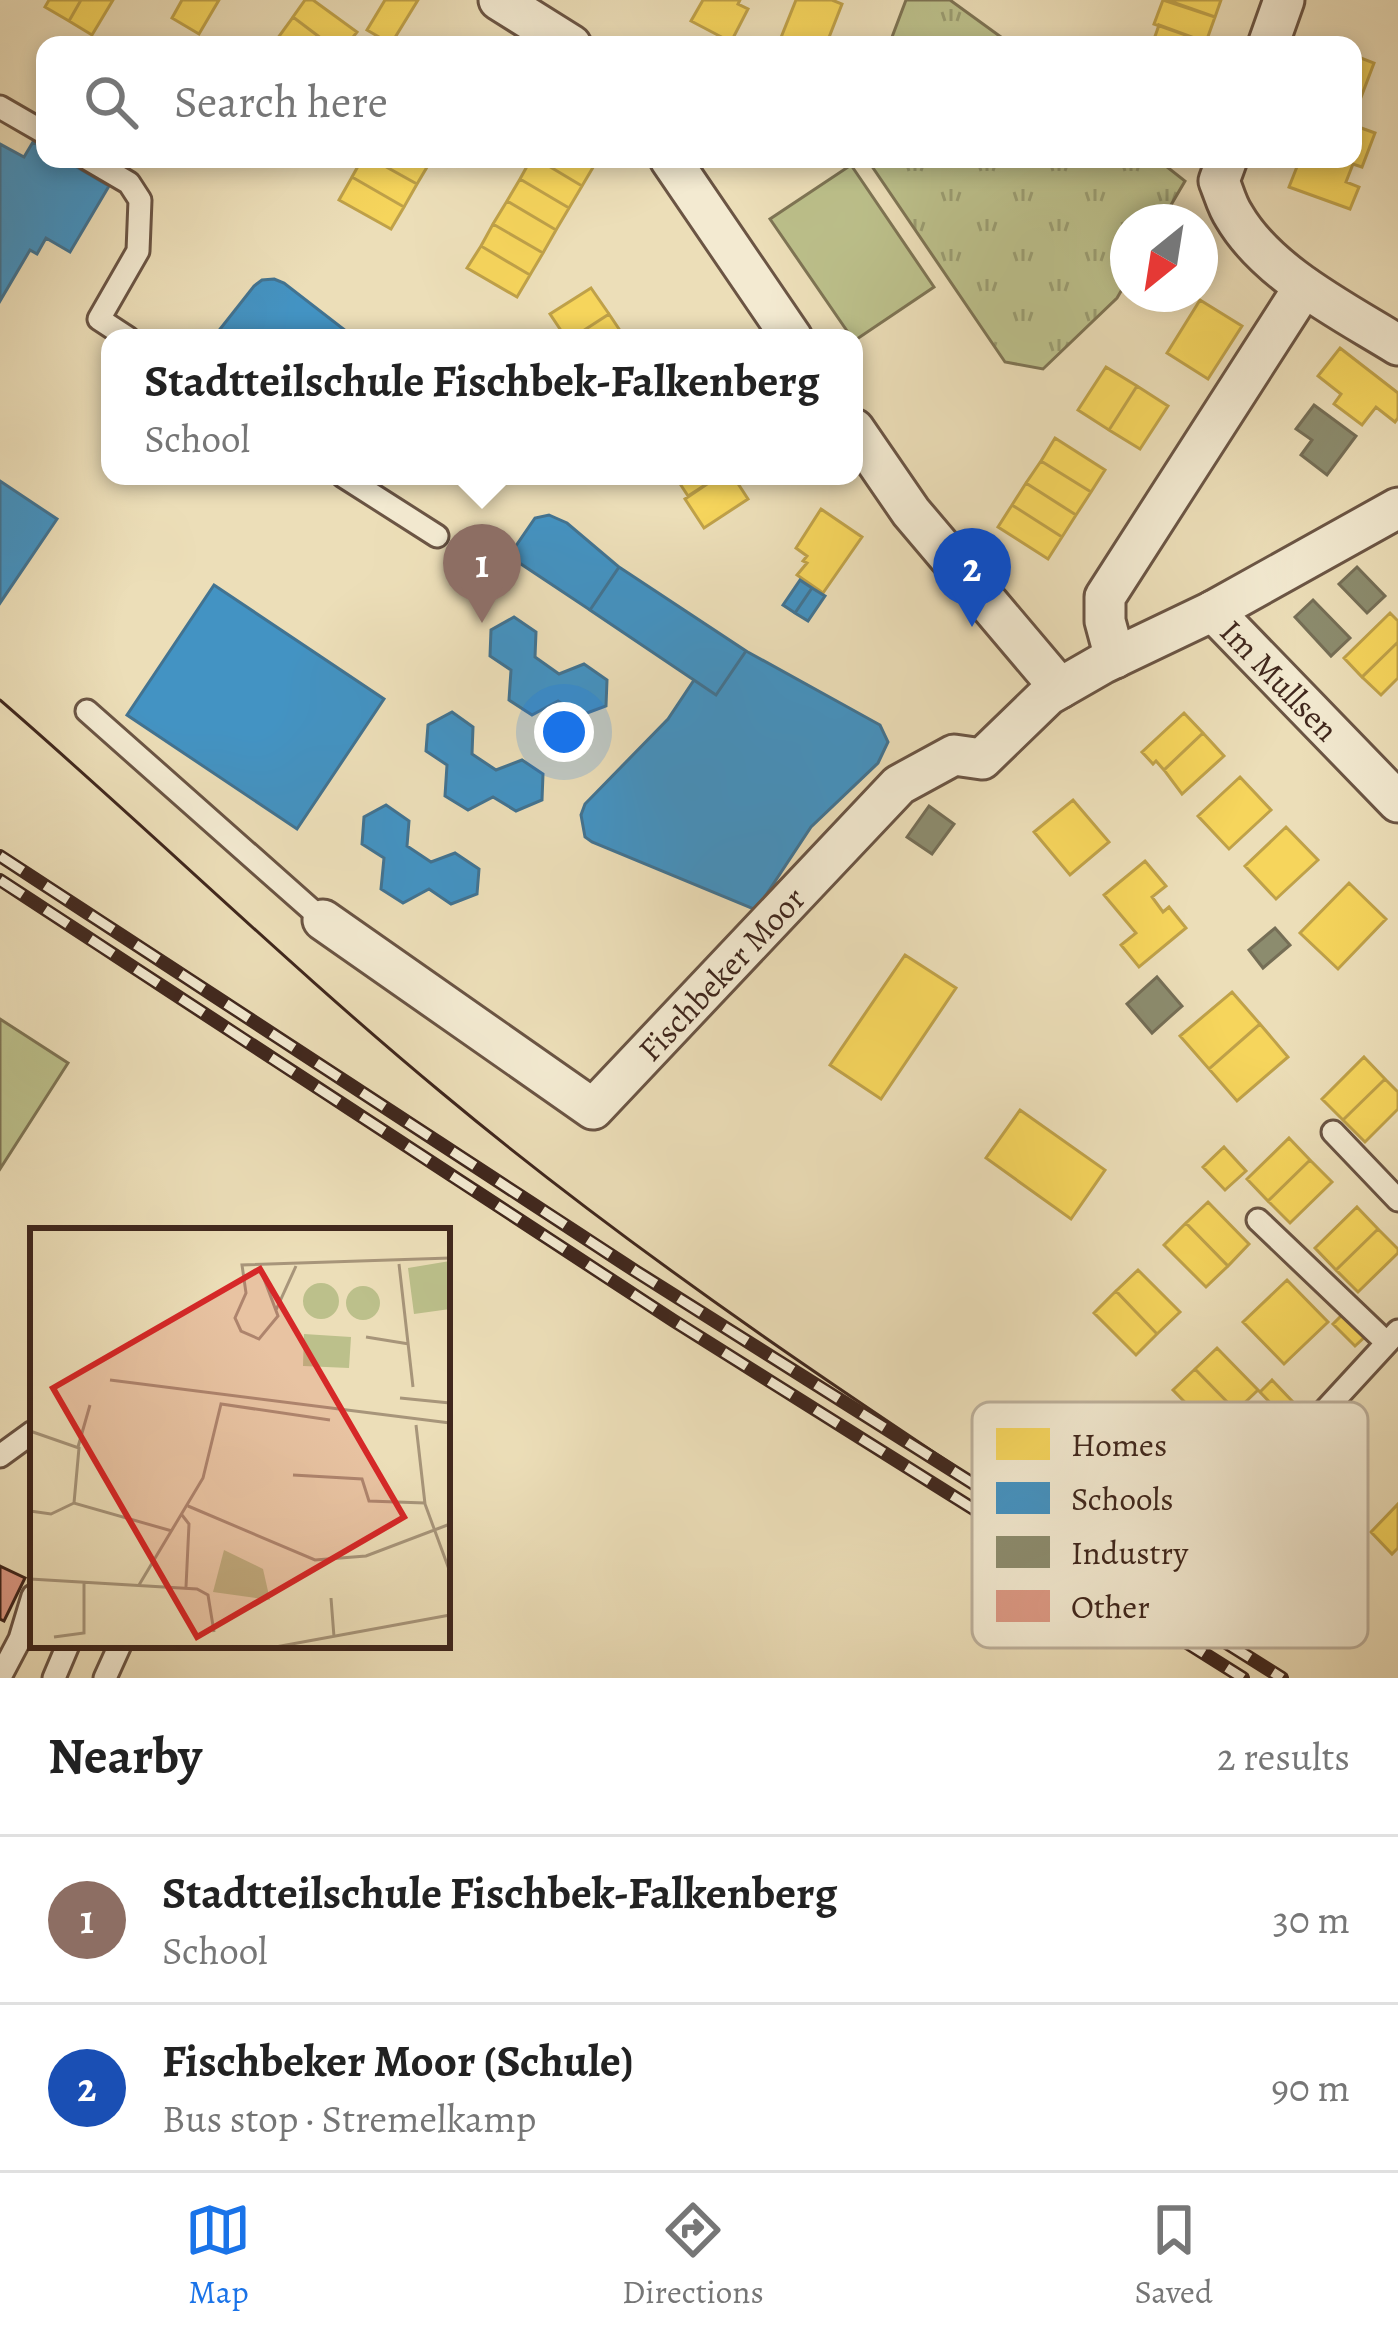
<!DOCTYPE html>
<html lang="en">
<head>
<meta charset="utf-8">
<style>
	body { margin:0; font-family:Alegreya,serif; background:#f2f2f2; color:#222 }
	.compass { position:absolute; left:1110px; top:204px; width:108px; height:108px; border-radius:50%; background:#fff; box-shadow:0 6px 18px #0003; rotate:210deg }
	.you { position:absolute; left:564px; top:732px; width:42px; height:42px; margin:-30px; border:9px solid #fff; border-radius:50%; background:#1a73e8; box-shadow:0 0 0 18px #1a73e833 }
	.badge { display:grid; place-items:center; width:78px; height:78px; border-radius:50%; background:#1a73e8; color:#fff; font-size:39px; font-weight:700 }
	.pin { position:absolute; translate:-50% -99px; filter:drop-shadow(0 3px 6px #0008) }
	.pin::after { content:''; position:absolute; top:63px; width:42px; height:36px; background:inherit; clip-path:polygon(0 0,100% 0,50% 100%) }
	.popup { position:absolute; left:101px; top:329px; width:762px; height:156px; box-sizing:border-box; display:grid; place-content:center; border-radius:24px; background:#fff; filter:drop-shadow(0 3px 9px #0005); font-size:39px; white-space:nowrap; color:#767676 }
	.popup b { font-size:45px; color:#222 }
	.popup::after { content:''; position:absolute; left:50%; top:100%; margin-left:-24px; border:24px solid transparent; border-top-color:#fff }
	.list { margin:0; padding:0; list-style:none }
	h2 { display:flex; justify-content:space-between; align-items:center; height:156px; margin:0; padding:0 48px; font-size:51px }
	h2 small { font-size:39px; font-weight:400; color:#767676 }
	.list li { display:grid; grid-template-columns:78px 1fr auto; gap:36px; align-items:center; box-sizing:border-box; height:168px; padding:0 48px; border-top:3px solid #e0e0e0 }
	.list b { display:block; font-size:45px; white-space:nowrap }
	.list p { margin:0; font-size:39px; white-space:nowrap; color:#767676 }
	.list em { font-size:39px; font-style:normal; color:#767676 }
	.icon { flex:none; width:66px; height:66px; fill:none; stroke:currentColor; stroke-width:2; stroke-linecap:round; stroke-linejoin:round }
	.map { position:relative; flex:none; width:1398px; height:1678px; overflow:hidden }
	.search { position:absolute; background:#fff; box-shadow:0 6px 18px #0003; left:36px; right:36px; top:36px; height:132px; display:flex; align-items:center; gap:30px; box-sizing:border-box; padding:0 42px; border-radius:24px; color:#767676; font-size:45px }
	.sheet { height:492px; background:#fff }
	nav { display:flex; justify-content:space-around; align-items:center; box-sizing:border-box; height:168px; border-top:3px solid #e0e0e0; background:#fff; font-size:33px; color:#767676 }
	nav a { display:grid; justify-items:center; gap:6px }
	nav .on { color:#1a73e8 }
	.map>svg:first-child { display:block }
	.green { fill:#bcc08b; stroke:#7e7454; stroke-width:3 }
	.park { fill:url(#park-tufts); stroke:#7e7454; stroke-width:3 }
	.homes { fill:#f6d55c; stroke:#bfa149; stroke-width:3 }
	.schools { fill:#4393c3; stroke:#427391; stroke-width:3 }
	.industry { fill:#8c8c6e; stroke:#756e56; stroke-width:3 }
	.building { fill:#dc9984; stroke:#40271d; stroke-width:3 }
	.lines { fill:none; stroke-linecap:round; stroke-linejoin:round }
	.service-casing { stroke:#6b5544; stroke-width:27 }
	.minor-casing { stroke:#6b5544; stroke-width:45 }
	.service { stroke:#f3ead1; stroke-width:21 }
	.minor { stroke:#f3ead1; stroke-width:39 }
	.tram { stroke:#40271d; stroke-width:3 }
	.rail-casing { stroke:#40271d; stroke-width:14 }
	.rail { stroke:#f3ead1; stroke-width:9; stroke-dasharray:27; stroke-linecap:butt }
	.labels { text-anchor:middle; stroke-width:12; stroke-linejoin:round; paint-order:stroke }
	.street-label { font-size:33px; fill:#40271d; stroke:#f3ead1 }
	.inset-road { fill:none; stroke:#a7957a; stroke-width:3 }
	.view { fill:#d62828; fill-opacity:0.15; stroke:#d62828; stroke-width:6 }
	.inset-edge { fill:none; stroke:#40271d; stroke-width:6 }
	.key { fill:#f3ead1; stroke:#bdb09b; stroke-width:3 }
	.key-label { font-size:33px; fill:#40271d }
</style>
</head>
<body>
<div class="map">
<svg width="1398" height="1678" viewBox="0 0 1398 1678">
	<defs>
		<pattern id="park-tufts" width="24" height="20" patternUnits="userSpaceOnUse" patternTransform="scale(3)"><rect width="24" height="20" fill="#bcc08b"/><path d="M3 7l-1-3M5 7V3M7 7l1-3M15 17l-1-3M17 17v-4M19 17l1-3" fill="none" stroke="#9a9c71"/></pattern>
	</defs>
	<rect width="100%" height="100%" fill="#ecdeb8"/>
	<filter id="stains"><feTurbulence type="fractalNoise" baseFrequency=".00167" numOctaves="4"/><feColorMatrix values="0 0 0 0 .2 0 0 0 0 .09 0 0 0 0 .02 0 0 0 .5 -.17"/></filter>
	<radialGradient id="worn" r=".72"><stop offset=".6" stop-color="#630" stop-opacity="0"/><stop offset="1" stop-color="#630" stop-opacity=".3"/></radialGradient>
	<!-- green -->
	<path class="green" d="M851 165 934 287 854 341 770 219Z
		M0 1019 68 1063 0 1169Z"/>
	<!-- park -->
	<path class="park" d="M906 0H950L1012 45H889Z
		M867 159H1157L1185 181 1161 222H1128V279L1117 298 1043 369 1005 362Z"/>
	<!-- homes -->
	<path class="homes" d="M49 0H81L69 21 45 7Z
		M81 0H113L92 35 69 21Z
		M182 0H219L199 34 172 18Z
		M305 0H313L357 32 347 45H330L293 17Z
		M385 0H418L391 44 367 30Z
		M703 0H740L738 4 748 9 731 42 691 21Z
		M796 0H832L842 4 826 45H778Z
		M1163 0 1215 17 1206 42 1154 24Z
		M1167 0H1221L1215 17Z
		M293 17 330 45H286L277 39Z
		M1159 25 1211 44V45H1152Z
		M1353 55 1374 63 1360 100 1353 98Z
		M1353 125 1375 133 1362 167 1353 164 1346 182 1359 187 1350 209 1289 187 1300 159H1353Z
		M362 159H372L417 184 404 207 352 177Z
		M372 159H424L430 162 417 184Z
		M531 159H537L582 186 569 208 520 179Z
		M537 159H587L595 164 582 186Z
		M352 177 404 207 391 229 339 200Z
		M520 179 569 208 556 230 507 201Z
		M507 201 556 230 543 253 493 224Z
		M493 224 543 253 530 275 481 246Z
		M481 246 530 275 517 297 467 268Z
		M591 288 609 314 572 338H566L550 314Z
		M1200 300 1242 326 1208 379 1167 353Z
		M609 314 625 338H572Z
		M1340 348 1398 393V418L1395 422 1376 407 1362 425 1334 404 1341 394 1318 376Z
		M1106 367 1137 386 1109 430 1078 410Z
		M1137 386 1168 406 1140 449 1109 430Z
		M1055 438 1105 470 1091 492 1041 461Z
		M1041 461 1091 492 1076 515 1026 483Z
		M675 476H719L688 496Z
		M719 476H733L748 499 704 528 685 499Z
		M1026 483 1076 515 1062 537 1012 505Z
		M1012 505 1062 537 1048 559 998 527Z
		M821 509 862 537 823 593 797 575 807 563 803 561 807 556 796 548Z
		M1390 613 1398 621V642L1362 677 1344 658Z
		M1398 642V678L1381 695 1362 677Z
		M1184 713 1203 733 1164 770 1156 761 1153 764 1142 752Z
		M1203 733 1224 756 1182 794 1164 770Z
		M1240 777 1271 810 1229 849 1198 816Z
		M1073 800 1109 842 1070 875 1034 832Z
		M1286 827 1318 860 1276 899 1245 866Z
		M1145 861 1166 886 1152 897 1163 912 1169 907 1186 928 1139 967 1121 945 1136 933 1104 895Z
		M1349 883 1386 919 1338 969 1300 933Z
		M905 955 956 988 881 1099 830 1065Z
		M1232 992 1260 1024 1209 1069 1180 1036Z
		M1260 1024 1288 1057 1237 1101 1209 1069Z
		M1364 1057 1385 1079 1343 1120 1322 1099Z
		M1385 1079 1398 1092V1109L1365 1142 1343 1120Z
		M1020 1110 1105 1170 1071 1219 986 1158Z
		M1289 1138 1310 1160 1268 1201 1247 1179Z
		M1224 1147 1246 1171 1225 1190 1203 1167Z
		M1310 1160 1332 1182 1290 1223 1268 1201Z
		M1208 1202 1249 1244 1228 1266 1186 1223Z
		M1357 1207 1378 1229 1336 1270 1315 1248Z
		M1186 1223 1228 1266 1206 1287 1164 1245Z
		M1378 1229 1398 1249V1253L1358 1292 1336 1270Z
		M1138 1270 1180 1312 1157 1334 1116 1291Z
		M1287 1280 1328 1322 1284 1364 1243 1322Z
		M1116 1291 1157 1334 1136 1355 1094 1313Z
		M1345 1312 1367 1335 1355 1346 1333 1324Z
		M1217 1348 1258 1390 1236 1411 1195 1369Z
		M1195 1369 1236 1411 1214 1432 1173 1390Z
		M1272 1380 1294 1403 1282 1415 1260 1392Z
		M1398 1504V1548L1392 1554 1371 1532Z"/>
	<!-- schools -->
	<path class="schools" d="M33 142 45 149V159H63L109 186 70 252 46 238 37 254 30 250 0 301V144L24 157Z
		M274 279 284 283 355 338H213L254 286 262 280Z
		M0 481 57 519 0 603Z
		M549 515 567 523 619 567 590 610 509 556 535 518Z
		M619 567 746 651 716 695 590 610Z
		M800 580 812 588 795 613 783 605Z
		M214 585 384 699 297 829 127 715Z
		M812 588 825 596 808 621 795 613Z
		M514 617 536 632 535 657 559 674 584 664 607 680 606 706 579 716 558 701 532 715 509 700 511 670 490 656 491 630Z
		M746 651 880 725 888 742 878 763 811 827 756 910 592 842 585 837 581 815 585 804 668 719 694 680 716 695Z
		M452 712 473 727 472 754 496 770 522 760 543 774 542 800 516 811 493 797 468 810 445 796 447 765 426 751 428 725Z
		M386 805 409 821 407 846 431 862 455 853 479 869 477 894 451 904 429 889 403 903 381 889 384 858 362 844 364 817Z"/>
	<!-- industry -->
	<path class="industry" d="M1314 405 1356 436 1327 475 1301 455 1312 440 1296 429Z
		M1357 567 1385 596 1367 613 1339 584Z
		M1313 600 1350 638 1331 656 1295 617Z
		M929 806 954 824 932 854 907 837Z
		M1275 928 1290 945 1263 968 1249 950Z
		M1157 977 1182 1006 1152 1033 1127 1004Z
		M1212 1448 1234 1469 1208 1495 1186 1474Z"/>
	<!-- building -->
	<path class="building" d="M0 1566 25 1578 4 1621 0 1619Z"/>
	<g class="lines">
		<defs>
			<path id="service" d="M0 107 45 133
				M88 159 129 183 140 200 138 251 99 319 128 338
				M343 476 437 536
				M87 711 323 920
				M1333 1132 1398 1200
				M1258 1220 1387 1343
				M0 1456 33 1432
				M1257 1484 1398 1331
				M0 1677 20 1639 33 1596
				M54 1678 68 1645
				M105 1678 120 1645"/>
			<g id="minor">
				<path d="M499 0 571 45"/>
				<path d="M1268 45 1284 0"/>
				<path d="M670 159 792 338"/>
				<path d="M1227 159 1219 181C1224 193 1227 206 1234 216 1267 273 1343 311 1398 345"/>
				<path d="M854 429 911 512 1060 688"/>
				<path id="s1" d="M1213 611 1398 802"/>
				<path d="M1115 658 1105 621V597L1304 287"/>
				<path id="s2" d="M323 920 593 1109 899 785 954 755 982 759 1048 695 1102 664 1213 611 1398 508"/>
			</g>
		</defs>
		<!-- service casing -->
		<use href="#service" class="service-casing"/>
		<!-- minor casing -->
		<use href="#minor" class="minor-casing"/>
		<!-- service -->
		<use href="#service" class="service"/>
		<!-- minor -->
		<use href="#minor" class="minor"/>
		<!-- tram -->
		<path class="tram" d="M0 700C149 829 290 967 442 1093 643 1261 867 1409 1086 1553"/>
		<defs>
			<path id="rail" d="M0 856 637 1272 1282 1678
				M0 880 674 1321 1243 1678"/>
		</defs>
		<!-- rail casing -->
		<use href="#rail" class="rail-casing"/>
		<!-- rail -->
		<use href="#rail" class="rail"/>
	</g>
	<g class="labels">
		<!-- street labels -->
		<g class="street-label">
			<text dy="12" stroke="none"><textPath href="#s1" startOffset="96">Im Mullsen</textPath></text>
			<text dy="12" stroke="none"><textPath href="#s2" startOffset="516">Fischbeker Moor</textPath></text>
		</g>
	</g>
	<!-- overview -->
	<g transform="translate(30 1228)">
		<rect width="420" height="420" fill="#ecdeb8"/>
		<path d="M420 33V81L384 86 378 40ZM273 73a18 18 0 1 1 36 0a18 18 0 1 1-36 0ZM316 75a17 17 0 1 1 34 0a17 17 0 1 1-34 0ZM274 106 321 109 319 140 273 138Z" fill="#bcc08b"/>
		<path d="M194 322 233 341 240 372 183 364Z" fill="#bcc08b"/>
		<path class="inset-road" d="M369 36 383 159M230 40 248 88 229 111 211 103 205 90 216 65 212 37 420 30M246 82 266 38M336 109 379 116M80 152 420 195M370 170 420 175M386 197 395 276 420 344M0 203 49 220 44 275M48 219 60 177M263 247 332 251 339 273 395 275M158 278 285 332 336 328 420 296M0 283 21 286 44 275 142 303M152 287 159 296 156 359M0 351 167 361 178 367 184 404M109 357 173 250 191 176 300 192M301 370 304 409M24 409 54 405V354M240 420 420 387"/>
		<path class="view" d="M230 41 374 289 167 409 23 160Z"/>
		<rect width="420" height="420" class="inset-edge"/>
	</g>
	<!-- legend -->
	<rect x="972" y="1402" width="396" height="246" rx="18" class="key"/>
	<rect x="996" y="1428" width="54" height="32" fill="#f6d55c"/>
	<rect x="996" y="1482" width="54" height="32" fill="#4393c3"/>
	<rect x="996" y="1536" width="54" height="32" fill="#8c8c6e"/>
	<rect x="996" y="1590" width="54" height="32" fill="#dc9984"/>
	<g class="key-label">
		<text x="1071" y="1456">Homes</text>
		<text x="1071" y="1510">Schools</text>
		<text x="1071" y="1564">Industry</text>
		<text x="1071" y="1618">Other</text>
	</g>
	<rect width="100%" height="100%" filter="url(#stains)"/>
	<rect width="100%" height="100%" fill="url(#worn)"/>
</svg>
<svg class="compass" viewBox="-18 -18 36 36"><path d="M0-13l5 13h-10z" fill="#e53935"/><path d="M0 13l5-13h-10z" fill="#767676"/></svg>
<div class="you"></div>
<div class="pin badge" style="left:482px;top:623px;background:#8d6e63">1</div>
<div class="popup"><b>Stadtteilschule Fischbek-Falkenberg</b>School</div>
<div class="pin badge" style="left:972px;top:627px;background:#1a4fb4">2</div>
<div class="search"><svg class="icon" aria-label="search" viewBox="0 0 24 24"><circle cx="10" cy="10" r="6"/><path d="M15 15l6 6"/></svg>Search here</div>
</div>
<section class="sheet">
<h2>Nearby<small>2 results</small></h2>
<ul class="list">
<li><span class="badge" style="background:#8d6e63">1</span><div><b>Stadtteilschule Fischbek-Falkenberg</b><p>School</p></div><em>30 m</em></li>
<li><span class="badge" style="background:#1a4fb4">2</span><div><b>Fischbeker Moor (Schule)</b><p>Bus stop · Stremelkamp</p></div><em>90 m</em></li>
</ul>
</section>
<nav>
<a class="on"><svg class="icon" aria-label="map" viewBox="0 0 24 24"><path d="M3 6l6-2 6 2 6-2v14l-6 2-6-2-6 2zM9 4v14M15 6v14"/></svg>Map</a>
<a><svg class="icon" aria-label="directions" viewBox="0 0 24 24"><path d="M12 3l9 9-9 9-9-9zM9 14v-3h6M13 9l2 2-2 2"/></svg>Directions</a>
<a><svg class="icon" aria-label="saved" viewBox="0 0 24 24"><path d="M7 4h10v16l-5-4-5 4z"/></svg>Saved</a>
</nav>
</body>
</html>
